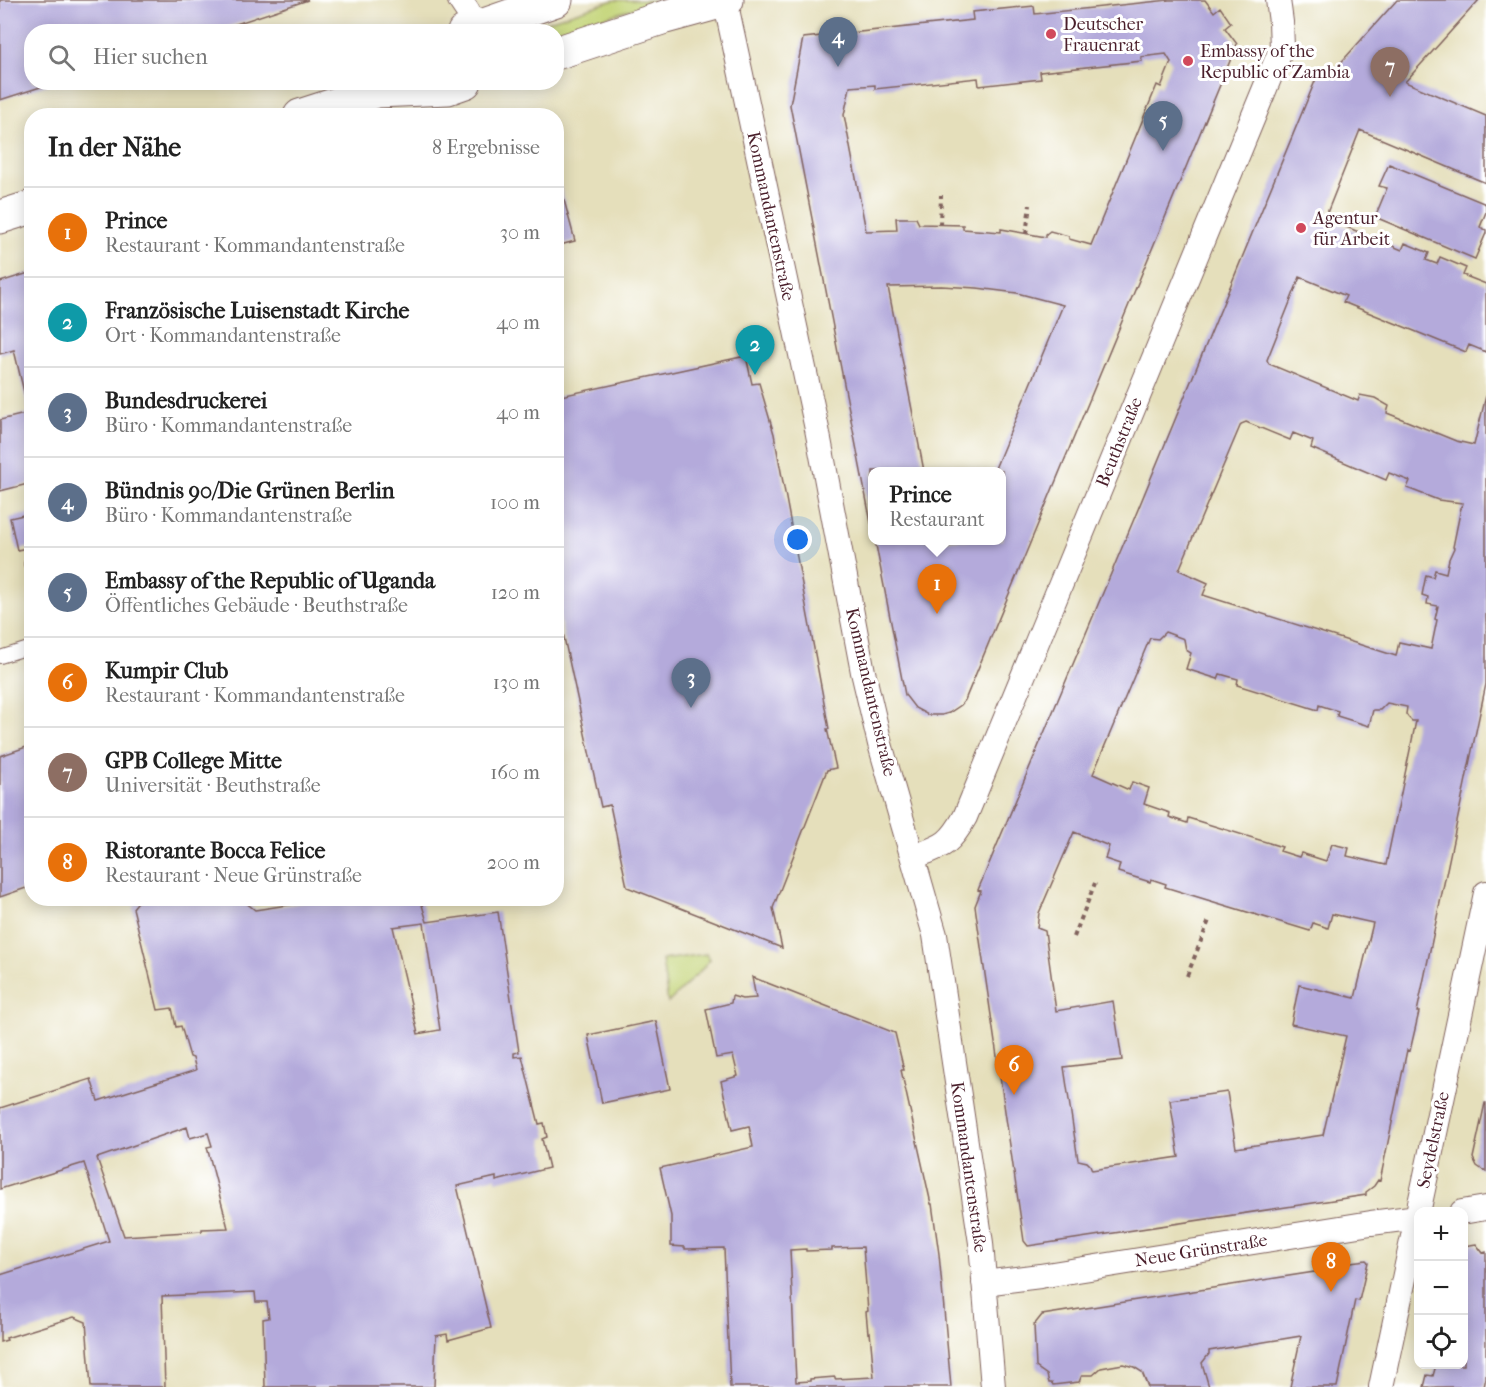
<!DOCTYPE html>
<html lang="de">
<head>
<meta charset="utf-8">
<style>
	body { margin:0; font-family:"IM FELL French Canon",serif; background:#f2f2f2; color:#222 }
	.controls { position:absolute; right:18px; bottom:18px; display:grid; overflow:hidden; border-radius:12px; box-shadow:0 3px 15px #0003 }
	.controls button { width:54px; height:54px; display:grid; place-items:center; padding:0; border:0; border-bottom:2px solid #e0e0e0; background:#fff; color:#222; font:30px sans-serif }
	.you { position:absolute; left:798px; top:540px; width:21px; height:21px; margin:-15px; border:4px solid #fff; border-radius:50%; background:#1a73e8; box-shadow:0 0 0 9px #1a73e833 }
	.badge { display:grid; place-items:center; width:39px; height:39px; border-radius:50%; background:#d1495b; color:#fff; font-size:20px; font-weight:700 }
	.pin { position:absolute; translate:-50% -50px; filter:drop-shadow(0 2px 3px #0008) }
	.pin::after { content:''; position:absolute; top:32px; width:21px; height:18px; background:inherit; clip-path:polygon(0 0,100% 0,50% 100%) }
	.popup { position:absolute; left:868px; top:467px; width:138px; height:78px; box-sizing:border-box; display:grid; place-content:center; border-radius:12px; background:#fff; filter:drop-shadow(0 2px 4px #0005); font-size:20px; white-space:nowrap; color:#767676 }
	.popup b { font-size:22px; color:#222 }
	.popup::after { content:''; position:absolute; left:50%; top:100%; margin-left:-12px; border:12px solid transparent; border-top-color:#fff }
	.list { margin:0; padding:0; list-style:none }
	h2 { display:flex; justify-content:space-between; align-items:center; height:78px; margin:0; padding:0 24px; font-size:26px }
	h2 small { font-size:20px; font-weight:400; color:#767676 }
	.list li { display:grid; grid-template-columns:39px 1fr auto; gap:18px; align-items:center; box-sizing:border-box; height:90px; padding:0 24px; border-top:2px solid #e0e0e0 }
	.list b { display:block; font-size:22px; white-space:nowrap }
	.list p { margin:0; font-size:20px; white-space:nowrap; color:#767676 }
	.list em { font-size:20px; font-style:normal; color:#767676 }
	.icon { flex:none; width:33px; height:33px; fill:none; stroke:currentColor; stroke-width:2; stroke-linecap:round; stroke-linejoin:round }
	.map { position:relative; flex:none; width:1486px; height:1387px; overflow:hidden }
	.search { position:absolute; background:#fff; box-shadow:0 3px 15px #0003; left:24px; top:24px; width:540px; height:66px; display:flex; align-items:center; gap:15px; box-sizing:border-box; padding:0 21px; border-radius:24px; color:#767676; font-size:22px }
	.panel { position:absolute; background:#fff; box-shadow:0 3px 15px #0003; left:24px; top:108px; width:540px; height:798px; border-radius:24px }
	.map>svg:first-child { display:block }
	.green { fill:#c3d477; stroke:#867a51; stroke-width:1.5 }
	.building { fill:#b4aadb; fill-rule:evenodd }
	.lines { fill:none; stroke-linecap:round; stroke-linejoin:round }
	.service-casing { stroke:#80625d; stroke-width:14 }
	.minor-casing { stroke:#80625d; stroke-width:26 }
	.secondary-casing { stroke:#80625d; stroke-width:35 }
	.path { stroke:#80625d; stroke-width:4; stroke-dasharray:4.5 4.5; stroke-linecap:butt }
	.service { stroke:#fff; stroke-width:12 }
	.minor { stroke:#fff; stroke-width:24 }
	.secondary { stroke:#fff; stroke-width:33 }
	.poi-dot { fill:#d1495b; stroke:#fff; stroke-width:2 }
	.labels { text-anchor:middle; stroke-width:6; stroke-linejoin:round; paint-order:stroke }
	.poi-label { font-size:18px; fill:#4a1f2b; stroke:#fff; text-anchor:start }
	.street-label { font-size:18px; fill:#4a1f2b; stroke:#fff }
</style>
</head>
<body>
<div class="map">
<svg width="1486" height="1387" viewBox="0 0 1486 1387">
	<rect width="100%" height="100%" fill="#fff"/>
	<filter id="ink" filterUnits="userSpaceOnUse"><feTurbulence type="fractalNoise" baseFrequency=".0167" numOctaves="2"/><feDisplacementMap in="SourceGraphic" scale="12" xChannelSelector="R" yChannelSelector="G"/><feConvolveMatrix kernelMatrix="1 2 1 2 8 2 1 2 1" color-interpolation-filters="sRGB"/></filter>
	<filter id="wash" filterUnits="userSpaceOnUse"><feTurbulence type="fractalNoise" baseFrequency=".008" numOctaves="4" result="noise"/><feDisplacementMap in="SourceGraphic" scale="24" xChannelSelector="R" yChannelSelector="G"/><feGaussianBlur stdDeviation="1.35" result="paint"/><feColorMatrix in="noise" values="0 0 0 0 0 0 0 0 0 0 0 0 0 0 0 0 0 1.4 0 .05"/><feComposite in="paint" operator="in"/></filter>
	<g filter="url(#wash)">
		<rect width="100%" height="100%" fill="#e5dfbb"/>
		<!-- green -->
		<path class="green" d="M614 0H660L557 33 556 32 535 31 533 26Z
			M706 954 709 959 705 966 668 1003 662 960Z"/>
		<g id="blocks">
			<!-- building -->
			<path class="building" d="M0 0H308L212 32H32V82L53 83 0 100Z
				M1169 0H1205L1214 12 1220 7 1231 23 1225 28 1237 44 965 700 961 705 949 713 942 715H928L915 708 905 695 875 540H1002V471H994L1063 305 1017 293 977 288 941 286 888 287 924 471H873L872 523H871L790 105 803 38 973 20 972 12 1034 6 1035 14ZM1166 54 1171 62 1161 87 1157 85 1091 245 1069 239V236L1050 231 1046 234V237L1001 229V232L963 229V225L919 224 916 218H896L897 230 866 231 844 115 850 87 875 85V89L978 78 979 86 1041 79 1040 72 1142 61 1141 57Z
				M1397 0H1479L1405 82 1486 116V183L1360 130 1325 218 1402 250 1405 243 1429 253 1426 260 1437 264 1440 257 1466 268 1463 275 1486 284V352L1469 345 1466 352 1343 302 1346 296 1300 277 1267 360 1269 364 1358 401 1360 395 1375 398 1389 406 1387 413 1456 441 1474 445 1486 396V684L1417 1012H1419L1410 1051 1407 1050 1380 1181 1378 1180 1374 1186 1366 1192V1195L1028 1246 1024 1241 975 906 981 891 978 890 1134 519 1318 74 1328 77ZM1246 422 1290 440 1293 433 1313 441 1311 448 1386 480 1389 473 1410 481 1407 488 1438 500 1462 503 1453 547 1454 548 1449 559 1446 573 1435 570 1433 577 1426 575 1422 595 1428 597 1427 604 1438 606 1435 619 1437 620 1431 649 1399 642 1396 656 1203 595 1208 583 1179 570 1241 424ZM1165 632 1184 639 1186 650 1191 653 1186 669 1218 679 1220 674 1238 679 1237 685 1318 710 1319 705 1338 711 1337 716 1369 726 1373 710H1380L1387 703 1407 707 1406 714 1408 717 1412 721H1416L1386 865 1347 856 1349 848 1332 844 1326 861 1301 853 1299 857 1280 851 1282 847 1188 818 1187 823 1169 817 1170 813 1144 804 1149 788 1132 782 1129 790 1093 774 1150 638 1158 639ZM1074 832 1109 846 1105 859 1120 864 1118 872 1150 882 1151 879 1166 884 1165 887 1214 902 1310 931 1313 923 1328 928 1332 914 1373 923 1355 998 1299 985 1291 1024 1346 1036 1323 1135 1236 1148 1227 1092 1170 1100 1179 1157 1092 1170 1090 1165 1087 1162 1078 1160 1064 1067 1122 1060 1113 1001 1056 1011 1045 931 1037 928 1039 913Z
				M1389 164 1486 204V212L1480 227 1486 230V233L1475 259 1375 217 1387 188 1379 186Z
				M556 170 575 241 560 245 556 236Z
				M32 272V483L0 491V420L29 413 14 350 0 354V282Z
				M746 356 752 384 759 383 774 434 829 729H827L836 768 827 770 773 908 782 948 627 887 610 805 601 807 556 601V397Z
				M32 513V547L17 550 10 518Z
				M32 745V886L0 897V756Z
				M141 898H240L255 910 334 898H420L427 922 498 912 519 1052 514 1053V1057L522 1056 539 1124 544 1123 547 1137 542 1139 549 1168 496 1181V1177L457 1186 491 1328 448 1340 447 1334 436 1336 434 1387H265L263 1319 269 1318 267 1302H256L255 1292 162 1296 165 1387H91L86 1322 74 1317 6 1338 7 1340 0 1342V1275L109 1241 84 1163 0 1189V1108L91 1079 98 1101 196 1070 193 1058 190 1057 181 1026 176 1027 172 1008 158 1010 133 908ZM424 923 440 1030 418 1034 393 927ZM187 1127 190 1138 208 1133 212 1146 207 1147 228 1228 202 1229V1231L124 1236 97 1158Z
				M752 977 895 1033 904 1070H901L931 1204H932L939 1254 951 1387H730L724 1248 685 1249V1247L671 1246V1216L660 1168 753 1147 749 1126 732 1130 721 1081 738 1076 733 1055 716 1058 706 1009 731 1003 732 996 742 999 756 998ZM863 1247 868 1311 866 1312 868 1333 870 1332 874 1377 835 1379V1377L810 1379V1381L796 1382 790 1250 806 1249V1251L832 1250V1248Z
				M656 1021 670 1089 602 1103 588 1035Z
				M1485 1103H1486V1172L1477 1166 1473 1158Z
				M1476 1244 1483 1253 1486 1252V1378L1484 1387H1424L1427 1375 1433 1376 1436 1365H1464V1246Z
				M1366 1260 1368 1262 1359 1301 1355 1300 1337 1387H1290L1301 1336 1209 1351V1354L1202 1363 1209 1387H1148L1142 1372 1134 1367 1123 1364 1101 1368 1093 1375H1082L1079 1382 1053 1385 1052 1383H1049L1047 1375 1036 1367 1034 1325 1042 1315 1327 1270V1265Z"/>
		</g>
	</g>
	<g filter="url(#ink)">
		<use href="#blocks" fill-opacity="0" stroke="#80625d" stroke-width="1.5"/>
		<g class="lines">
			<defs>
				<path id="service" d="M30 564 32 569
					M0 657 32 647"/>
				<path id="minor" d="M460 0 468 12 478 32
					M725 0 817 429 863 672 880 744 935 935 981 1243 993 1387
					M913 857C942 846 949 846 965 817L1282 47 1281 22 1278 0
					M1462 1212 1486 1208
					M984 1283 1040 1276 1371 1223 1418 1217
					M1381 1387 1486 893"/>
				<path id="secondary" d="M464 32 556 0
					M556 53 665 17 727 0
					M300 116 377 91 448 88 465 82
					M0 217 32 207"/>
			</defs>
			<!-- service casing -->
			<use href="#service" class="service-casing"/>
			<!-- minor casing -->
			<use href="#minor" class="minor-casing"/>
			<!-- secondary casing -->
			<use href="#secondary" class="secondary-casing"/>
			<!-- path -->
			<path class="path" d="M940 225 941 195
				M1026 234 1030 205
				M1074 937 1095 883
				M1187 976 1210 918"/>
			<!-- service -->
			<use href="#service" class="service"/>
			<!-- minor -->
			<use href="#minor" class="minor"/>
			<!-- secondary -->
			<use href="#secondary" class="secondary"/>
		</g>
	</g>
	<!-- markers -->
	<g class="poi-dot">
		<circle cx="1051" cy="34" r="6"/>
		<circle cx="1188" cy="61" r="6"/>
		<circle cx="1301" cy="228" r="6"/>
	</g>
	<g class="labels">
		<!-- poi labels -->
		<g class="poi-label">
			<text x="1063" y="30">Deutscher<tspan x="1063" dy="21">Frauenrat</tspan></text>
			<text x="1200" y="57">Embassy of the<tspan x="1200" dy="21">Republic of Zambia</tspan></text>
			<text x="1313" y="224">Agentur<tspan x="1313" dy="21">für Arbeit</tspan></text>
		</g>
		<!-- street labels -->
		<g class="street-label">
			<text transform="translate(771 216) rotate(78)" y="6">Kommandantenstraße</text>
			<text transform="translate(1119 442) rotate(-68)" y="6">Beuthstraße</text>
			<text transform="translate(871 692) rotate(77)" y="6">Kommandantenstraße</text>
			<text transform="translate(1433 1140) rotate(-78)" y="6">Seydelstraße</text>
			<text transform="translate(969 1167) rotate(82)" y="6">Kommandantenstraße</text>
			<text transform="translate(1201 1250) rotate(-9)" y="6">Neue Grünstraße</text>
		</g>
	</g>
</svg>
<div class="controls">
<button>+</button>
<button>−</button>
<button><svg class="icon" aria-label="locate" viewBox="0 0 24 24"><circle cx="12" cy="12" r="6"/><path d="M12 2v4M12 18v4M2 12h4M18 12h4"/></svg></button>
</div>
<div class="you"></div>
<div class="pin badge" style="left:937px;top:614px;background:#e8710a">1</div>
<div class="popup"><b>Prince</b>Restaurant</div>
<div class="pin badge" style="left:755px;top:375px;background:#0f9aa8">2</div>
<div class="pin badge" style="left:691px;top:708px;background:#5c6f8a">3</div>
<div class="pin badge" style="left:838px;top:67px;background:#5c6f8a">4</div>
<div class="pin badge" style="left:1163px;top:151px;background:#5c6f8a">5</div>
<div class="pin badge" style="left:1014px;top:1095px;background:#e8710a">6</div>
<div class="pin badge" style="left:1390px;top:97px;background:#8d6e63">7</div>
<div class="pin badge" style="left:1331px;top:1292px;background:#e8710a">8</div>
<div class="search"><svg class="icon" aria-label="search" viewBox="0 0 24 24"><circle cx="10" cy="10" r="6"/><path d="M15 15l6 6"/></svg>Hier suchen</div>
<section class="panel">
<h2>In der Nähe<small>8 Ergebnisse</small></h2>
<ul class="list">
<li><span class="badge" style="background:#e8710a">1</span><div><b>Prince</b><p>Restaurant · Kommandantenstraße</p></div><em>30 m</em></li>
<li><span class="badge" style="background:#0f9aa8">2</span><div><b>Französische Luisenstadt Kirche</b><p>Ort · Kommandantenstraße</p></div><em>40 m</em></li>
<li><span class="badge" style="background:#5c6f8a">3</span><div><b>Bundesdruckerei</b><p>Büro · Kommandantenstraße</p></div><em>40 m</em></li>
<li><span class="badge" style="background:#5c6f8a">4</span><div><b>Bündnis 90/Die Grünen Berlin</b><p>Büro · Kommandantenstraße</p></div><em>100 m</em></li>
<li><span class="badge" style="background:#5c6f8a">5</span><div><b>Embassy of the Republic of Uganda</b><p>Öffentliches Gebäude · Beuthstraße</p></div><em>120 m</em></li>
<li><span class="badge" style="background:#e8710a">6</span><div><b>Kumpir Club</b><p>Restaurant · Kommandantenstraße</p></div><em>130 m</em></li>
<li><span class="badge" style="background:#8d6e63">7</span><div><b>GPB College Mitte</b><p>Universität · Beuthstraße</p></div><em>160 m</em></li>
<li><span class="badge" style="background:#e8710a">8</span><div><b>Ristorante Bocca Felice</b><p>Restaurant · Neue Grünstraße</p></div><em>200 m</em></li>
</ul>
</section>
</div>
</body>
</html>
